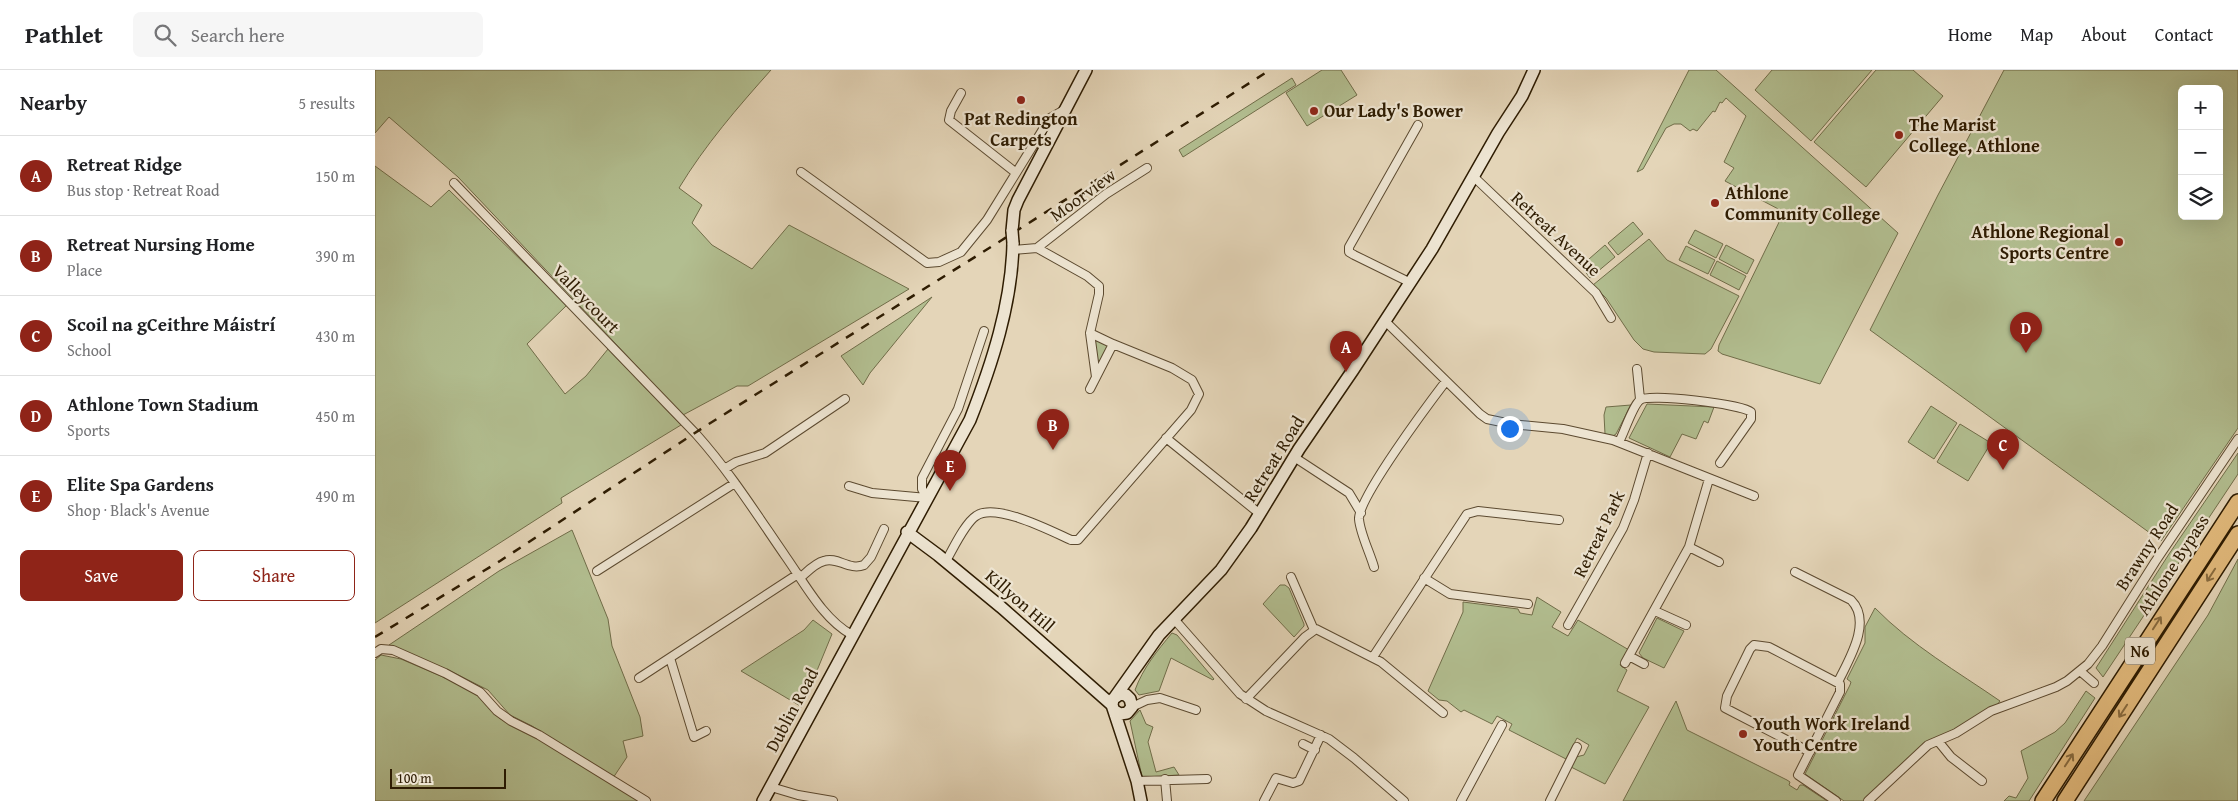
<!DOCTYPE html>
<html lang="en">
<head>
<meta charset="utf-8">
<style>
	body { margin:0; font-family:"Gentium Book Plus",serif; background:#f6f6f6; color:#202124 }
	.controls { position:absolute; right:15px; top:15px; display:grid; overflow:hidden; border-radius:8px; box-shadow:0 5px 20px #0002 }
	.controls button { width:45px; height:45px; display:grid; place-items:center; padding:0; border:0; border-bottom:1px solid #e0e0e0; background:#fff; color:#202124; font:25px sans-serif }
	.scale { position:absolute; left:15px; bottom:12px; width:116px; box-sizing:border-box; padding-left:5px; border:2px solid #2e1c02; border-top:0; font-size:14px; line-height:18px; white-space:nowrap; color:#2e1c02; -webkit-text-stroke:4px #ede4d1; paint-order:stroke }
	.you { position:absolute; left:1134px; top:358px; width:18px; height:18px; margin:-12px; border:4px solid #fff; border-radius:50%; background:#1a73e8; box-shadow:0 0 0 8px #1a73e833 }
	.badge { display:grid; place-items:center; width:32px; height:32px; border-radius:50%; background:#8f2418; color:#fff; font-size:16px; font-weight:700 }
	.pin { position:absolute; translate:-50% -41px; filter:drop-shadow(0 1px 2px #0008) }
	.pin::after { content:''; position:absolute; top:26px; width:18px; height:15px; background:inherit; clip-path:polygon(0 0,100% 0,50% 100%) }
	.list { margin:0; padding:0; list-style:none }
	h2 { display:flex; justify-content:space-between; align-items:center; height:65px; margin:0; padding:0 20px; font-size:21px }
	h2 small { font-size:16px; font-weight:400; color:#757577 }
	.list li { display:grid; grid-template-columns:32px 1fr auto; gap:15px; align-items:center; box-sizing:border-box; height:80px; padding:0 20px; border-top:1px solid #e0e0e0 }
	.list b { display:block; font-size:19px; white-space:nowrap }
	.list p { margin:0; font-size:16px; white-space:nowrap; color:#757577 }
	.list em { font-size:16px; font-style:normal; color:#757577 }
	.actions { display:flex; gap:10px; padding:15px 20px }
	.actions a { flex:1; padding:11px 0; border:1px solid #8f2418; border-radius:8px; text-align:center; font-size:18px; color:#8f2418 }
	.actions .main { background:#8f2418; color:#fff }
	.icon { flex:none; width:28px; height:28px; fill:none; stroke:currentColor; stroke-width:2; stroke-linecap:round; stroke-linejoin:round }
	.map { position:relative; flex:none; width:1863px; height:731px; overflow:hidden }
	header { display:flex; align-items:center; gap:30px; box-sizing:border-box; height:70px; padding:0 25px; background:#fff; border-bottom:1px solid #e0e0e0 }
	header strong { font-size:24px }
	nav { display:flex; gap:28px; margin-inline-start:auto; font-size:18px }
	.search { width:350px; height:45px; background:#f6f6f6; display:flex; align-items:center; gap:12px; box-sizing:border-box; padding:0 18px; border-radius:8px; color:#757577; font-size:19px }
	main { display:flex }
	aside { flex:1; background:#fff }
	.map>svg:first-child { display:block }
	.green { fill:#b2be90; stroke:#706d49; fill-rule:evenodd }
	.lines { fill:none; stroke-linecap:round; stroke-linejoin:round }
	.street-casing { stroke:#5c4a30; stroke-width:10 }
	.secondary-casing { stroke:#2e1c02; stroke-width:14 }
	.highway-casing { stroke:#2e1c02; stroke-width:18 }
	.street { stroke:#ede4d1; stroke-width:8 }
	.secondary { stroke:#ede4d1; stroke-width:11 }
	.highway { stroke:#e2ba7c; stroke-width:15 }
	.rail { stroke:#2e1c02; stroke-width:2.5; stroke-dasharray:9 9; stroke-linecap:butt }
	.secondary-bridge-casing { stroke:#2e1c02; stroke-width:14; stroke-linecap:butt }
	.secondary-bridge { stroke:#ede4d1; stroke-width:11 }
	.oneway { stroke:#886b3f }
	.poi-dot { fill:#8f2418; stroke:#ede4d1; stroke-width:2 }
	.labels { text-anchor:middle; stroke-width:4.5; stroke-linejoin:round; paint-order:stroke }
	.shield { fill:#ede4d1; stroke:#675840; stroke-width:1 }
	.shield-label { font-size:16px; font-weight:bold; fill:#2e1c02 }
	.poi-label { font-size:18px; font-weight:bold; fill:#2e1c02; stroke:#ede4d1; text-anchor:start }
	.street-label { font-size:18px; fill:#2e1c02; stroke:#ede4d1 }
</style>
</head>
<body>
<header>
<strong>Pathlet</strong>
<div class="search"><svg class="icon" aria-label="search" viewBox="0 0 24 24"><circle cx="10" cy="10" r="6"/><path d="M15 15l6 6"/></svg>Search here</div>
<nav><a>Home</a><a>Map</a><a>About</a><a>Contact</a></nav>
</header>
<main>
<aside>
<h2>Nearby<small>5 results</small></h2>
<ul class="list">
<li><span class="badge">A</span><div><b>Retreat Ridge</b><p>Bus stop · Retreat Road</p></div><em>150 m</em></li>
<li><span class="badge">B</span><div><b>Retreat Nursing Home</b><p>Place</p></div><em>390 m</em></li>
<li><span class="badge">C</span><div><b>Scoil na gCeithre Máistrí</b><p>School</p></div><em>430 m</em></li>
<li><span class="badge">D</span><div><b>Athlone Town Stadium</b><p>Sports</p></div><em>450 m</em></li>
<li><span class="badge">E</span><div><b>Elite Spa Gardens</b><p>Shop · Black's Avenue</p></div><em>490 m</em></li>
</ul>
<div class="actions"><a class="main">Save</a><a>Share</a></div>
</aside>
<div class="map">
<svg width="1863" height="731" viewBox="0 0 1863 731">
	<rect width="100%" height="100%" fill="#e4d5b8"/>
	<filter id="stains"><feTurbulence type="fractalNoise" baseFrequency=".004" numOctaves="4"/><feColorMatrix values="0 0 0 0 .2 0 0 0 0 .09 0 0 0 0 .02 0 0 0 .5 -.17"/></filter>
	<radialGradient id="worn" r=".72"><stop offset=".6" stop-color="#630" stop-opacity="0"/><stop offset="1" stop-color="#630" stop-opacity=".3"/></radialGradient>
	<!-- green -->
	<path class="green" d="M0 0H396C363 37 330 75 304 118L327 135 317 153 337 175 377 199 414 155 534 219 373 316H362L308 345 83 107 14 47 0 63Z
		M947 0H966L982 25 932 56 911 23Z
		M1314 0H1341L1523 163 1445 314 1347 284 1343 281 1344 275 1409 142 1350 111 1359 98 1349 92 1371 46 1351 28 1347 33 1345 32 1340 42 1338 41 1322 61 1318 59 1315 61 1306 54H1299L1291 58 1268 99 1262 102Z
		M1397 0H1497L1436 71 1380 20Z
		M1501 0H1538L1568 26 1491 117 1439 72Z
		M1629 0H1863V358L1786 471 1495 260 1563 125ZM1807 19H1844V146H1807Z
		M917 8 921 15 808 87 804 80Z
		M0 96 56 137 74 120 192 235 152 274 190 324 211 306 233 279 306 355 186 428 187 433 0 553Z
		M1258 152 1268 164 1243 185 1233 173Z
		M1320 160 1348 174 1341 188 1313 173Z
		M1274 169 1292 190 1364 226 1336 279 1330 284 1279 282 1268 279 1259 270 1231 228 1218 215Z
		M1230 175 1240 187 1215 208 1206 196Z
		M1351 175 1379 190 1372 204 1344 189Z
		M1311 176 1340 190 1333 204 1304 190Z
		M1342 191 1371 206 1364 220 1335 205Z
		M557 227 495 303 488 315 466 286Z
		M715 263 738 274 721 307Z
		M1272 334 1339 337 1333 353 1329 351 1321 369 1307 364 1295 387 1254 368Z
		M1256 335 1241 364 1238 366 1230 364 1229 345 1231 337Z
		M1556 336 1582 353 1559 389 1533 372Z
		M1585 354 1616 373 1593 411 1562 392Z
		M1863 383V404L1728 607 1721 598 1794 484Z
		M197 460 233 549 237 576 265 647 268 666 248 671 252 687 238 708 157 656 135 645 113 620 75 601 14 575 124 501Z
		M1863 489V731H1709L1833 545Z
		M905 515H910L914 518 929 554V556L919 567 888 534Z
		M1162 527 1186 542 1177 557 1193 566 1203 550 1254 580 1245 595 1252 600 1242 621 1274 637 1230 714 1196 697 1201 687 1209 685 1214 675 1202 668 1191 689 1134 660 1137 654 1122 646 1117 654 1089 640 1086 642 1072 631 1064 630 1053 621 1088 542V532L1143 539 1145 543 1157 545Z
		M1500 538C1536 575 1583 602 1625 631L1622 635 1580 660 1552 672 1488 731H1469L1430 704 1475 615 1476 612 1472 609 1490 573V557Z
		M1282 548 1309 561 1289 598 1268 588 1264 583Z
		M438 550 457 564 427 637 366 601 429 560Z
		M797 563 802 565 839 609 838 610 796 588 784 621 764 625 760 620C768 598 782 581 797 563Z
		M6 585 26 589 91 617 108 628 124 648 167 670 265 731H0V590Z
		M1711 621 1720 628 1654 731H1629L1634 726 1641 728 1653 708 1646 681 1680 662 1690 653Z
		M1301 631 1312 660 1412 710 1415 712 1414 715 1422 720 1425 715H1428L1452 731H1248Z
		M765 640 771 654 778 657 773 672 781 702 799 697 804 705 767 707 755 651Z"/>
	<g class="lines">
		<defs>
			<path id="street" d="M586 23 576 41 574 50 640 102
				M426 102 552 193 564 192 586 182 612 150 675 48 689 40
				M1099 107 1221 223 1236 248
				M79 113 321 364C355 402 382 445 411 487 430 514 448 549 477 565
				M662 178 712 206 724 216V224L715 263 721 307
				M637 180 662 178 731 124 772 98
				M1034 212 979 185 974 182V177L1043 55
				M1010 251 1105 344 1112 349 1136 354 1188 359 1238 370 1379 426
				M1262 299 1265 329
				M715 319 738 274
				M791 368 885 444
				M1244 372C1249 363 1258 335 1265 330 1273 323 1367 334 1376 342V349L1345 393
				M919 387 974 423 986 443
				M351 398 361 392 390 383 470 329
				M474 416 497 423 552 428
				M552 428 547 419V408L583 339 609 261
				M1314 477 1344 492
				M571 491C578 479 590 453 601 446 620 432 676 461 696 470H703L816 340 824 324 817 310 797 298 738 274 715 263
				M999 497C995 483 985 463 984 449 983 428 1055 332 1071 311
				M222 501 360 413
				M1420 502 1476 530C1498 552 1473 591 1463 612
				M916 507 939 560
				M425 508C432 502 440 493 449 491 462 486 474 501 489 495L496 487 509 459
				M1049 508 1075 524 1153 534
				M1280 541 1311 555
				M799 549 865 624 891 641 954 669 979 688 1029 731
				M1193 555 1248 458 1259 430 1273 383
				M0 583 6 579 18 580 70 603 105 622 122 641 136 651 164 665 271 731
				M1254 586 1269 594
				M998 587 1092 444 1103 441 1184 450
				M295 588 319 667 331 661
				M1250 593 1314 477 1334 409
				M1705 601 1719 613
				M264 608 423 504
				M871 629 930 567 941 559 1006 592 1068 643
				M757 637 772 630 785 628 821 640
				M1563 671 1576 687 1607 711
				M928 674 940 680
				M1435 682 1350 638 1352 626 1375 579 1379 575 1394 577 1465 614V622L1423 705 1461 731
				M790 709 792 731
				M762 711 832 709
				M396 717 423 725 458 731
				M889 731 901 708 918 713 924 711 946 665
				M1086 731 1127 655
				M1175 731 1202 677
				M1493 731 1553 675 1581 663 1616 641 1681 617 1692 611 1713 594 1727 576 1780 492 1863 369"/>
			<path id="secondary" d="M637 161 639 140 643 130 711 0
				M532 462 563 485 626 537 737 635
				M740 627 784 565 846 500 876 458 924 379 978 300 1057 179 1123 63 1147 26 1159 0
				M740 641 745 644 752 643 757 637 755 629 751 625 745 624 738 629 737 635 762 711 766 731
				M388 731 595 350C617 294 637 233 638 173"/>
			<path id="highway" d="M1668 731 1863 432
				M1690 731 1863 464"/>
		</defs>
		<!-- street casing -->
		<use href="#street" class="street-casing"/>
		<!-- secondary casing -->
		<use href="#secondary" class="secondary-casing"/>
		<!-- highway casing -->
		<use href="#highway" class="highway-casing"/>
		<!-- street -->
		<use href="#street" class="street"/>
		<!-- secondary -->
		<use href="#secondary" class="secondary"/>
		<!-- highway -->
		<use href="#highway" class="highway"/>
		<!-- rail -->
		<path class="rail" d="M0 567 125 491 329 357 627 170 895 0"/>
		<defs>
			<path id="secondary-bridge" d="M637 161 638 173"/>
		</defs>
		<!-- secondary-bridge casing -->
		<use href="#secondary-bridge" class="secondary-bridge-casing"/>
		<!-- secondary-bridge -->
		<use href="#secondary-bridge" class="secondary-bridge"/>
	</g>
	<!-- one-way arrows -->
	<defs><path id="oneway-shaft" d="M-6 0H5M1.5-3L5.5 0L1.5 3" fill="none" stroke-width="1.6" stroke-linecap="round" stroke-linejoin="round" transform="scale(1.25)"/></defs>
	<g class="oneway">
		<use href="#oneway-shaft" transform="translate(1836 505) rotate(123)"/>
		<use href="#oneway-shaft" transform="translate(1782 553) rotate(-57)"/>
		<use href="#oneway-shaft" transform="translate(1748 641) rotate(123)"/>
		<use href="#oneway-shaft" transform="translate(1694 690) rotate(-57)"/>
	</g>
	<!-- markers -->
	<g class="poi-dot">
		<circle cx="646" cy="30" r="5"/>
		<circle cx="939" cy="41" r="5"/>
		<circle cx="1524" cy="65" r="5"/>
		<circle cx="1340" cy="133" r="5"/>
		<circle cx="1744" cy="172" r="5"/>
		<circle cx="1368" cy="664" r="5"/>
	</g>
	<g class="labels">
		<!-- shield labels -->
		<rect class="shield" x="1750" y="567.5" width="30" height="27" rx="4"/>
		<g class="shield-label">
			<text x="1765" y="587">N6</text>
		</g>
		<!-- poi labels -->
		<g class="poi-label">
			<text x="949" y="47">Our Lady's Bower</text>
			<text x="646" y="55" text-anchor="middle">Pat Redington<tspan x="646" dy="21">Carpets</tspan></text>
			<text x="1534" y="61">The Marist<tspan x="1534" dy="21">College, Athlone</tspan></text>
			<text x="1350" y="129">Athlone<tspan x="1350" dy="21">Community College</tspan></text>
			<text x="1734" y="168" text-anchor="end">Athlone Regional<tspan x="1734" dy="21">Sports Centre</tspan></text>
			<text x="1378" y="660">Youth Work Ireland<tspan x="1378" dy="21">Youth Centre</tspan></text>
		</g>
		<!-- street labels -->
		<g class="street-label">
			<text transform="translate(708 125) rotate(-36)" y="6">Moorview</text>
			<text transform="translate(1181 164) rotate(43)" y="6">Retreat Avenue</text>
			<text transform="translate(211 229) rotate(46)" y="6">Valleycourt</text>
			<text transform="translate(899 389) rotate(-58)" y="6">Retreat Road</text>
			<text transform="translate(1224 464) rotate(-64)" y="6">Retreat Park</text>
			<text transform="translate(1772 477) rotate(-57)" y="6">Brawny Road</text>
			<text transform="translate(1798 495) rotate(-57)" y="6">Athlone Bypass</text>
			<text transform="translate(645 531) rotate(41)" y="6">Killyon Hill</text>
			<text transform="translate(417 640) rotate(-62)" y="6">Dublin Road</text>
		</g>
	</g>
	<rect width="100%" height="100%" filter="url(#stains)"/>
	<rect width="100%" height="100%" fill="url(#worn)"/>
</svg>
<div class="controls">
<button>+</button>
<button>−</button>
<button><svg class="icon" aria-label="layers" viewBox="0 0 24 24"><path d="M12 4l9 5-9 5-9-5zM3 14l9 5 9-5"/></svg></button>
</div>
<div class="scale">100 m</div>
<div class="you"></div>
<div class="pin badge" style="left:971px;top:302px">A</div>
<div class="pin badge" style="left:678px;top:380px">B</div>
<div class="pin badge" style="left:1628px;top:400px">C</div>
<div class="pin badge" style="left:1651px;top:283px">D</div>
<div class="pin badge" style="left:575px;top:421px">E</div>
</div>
</main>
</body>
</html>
